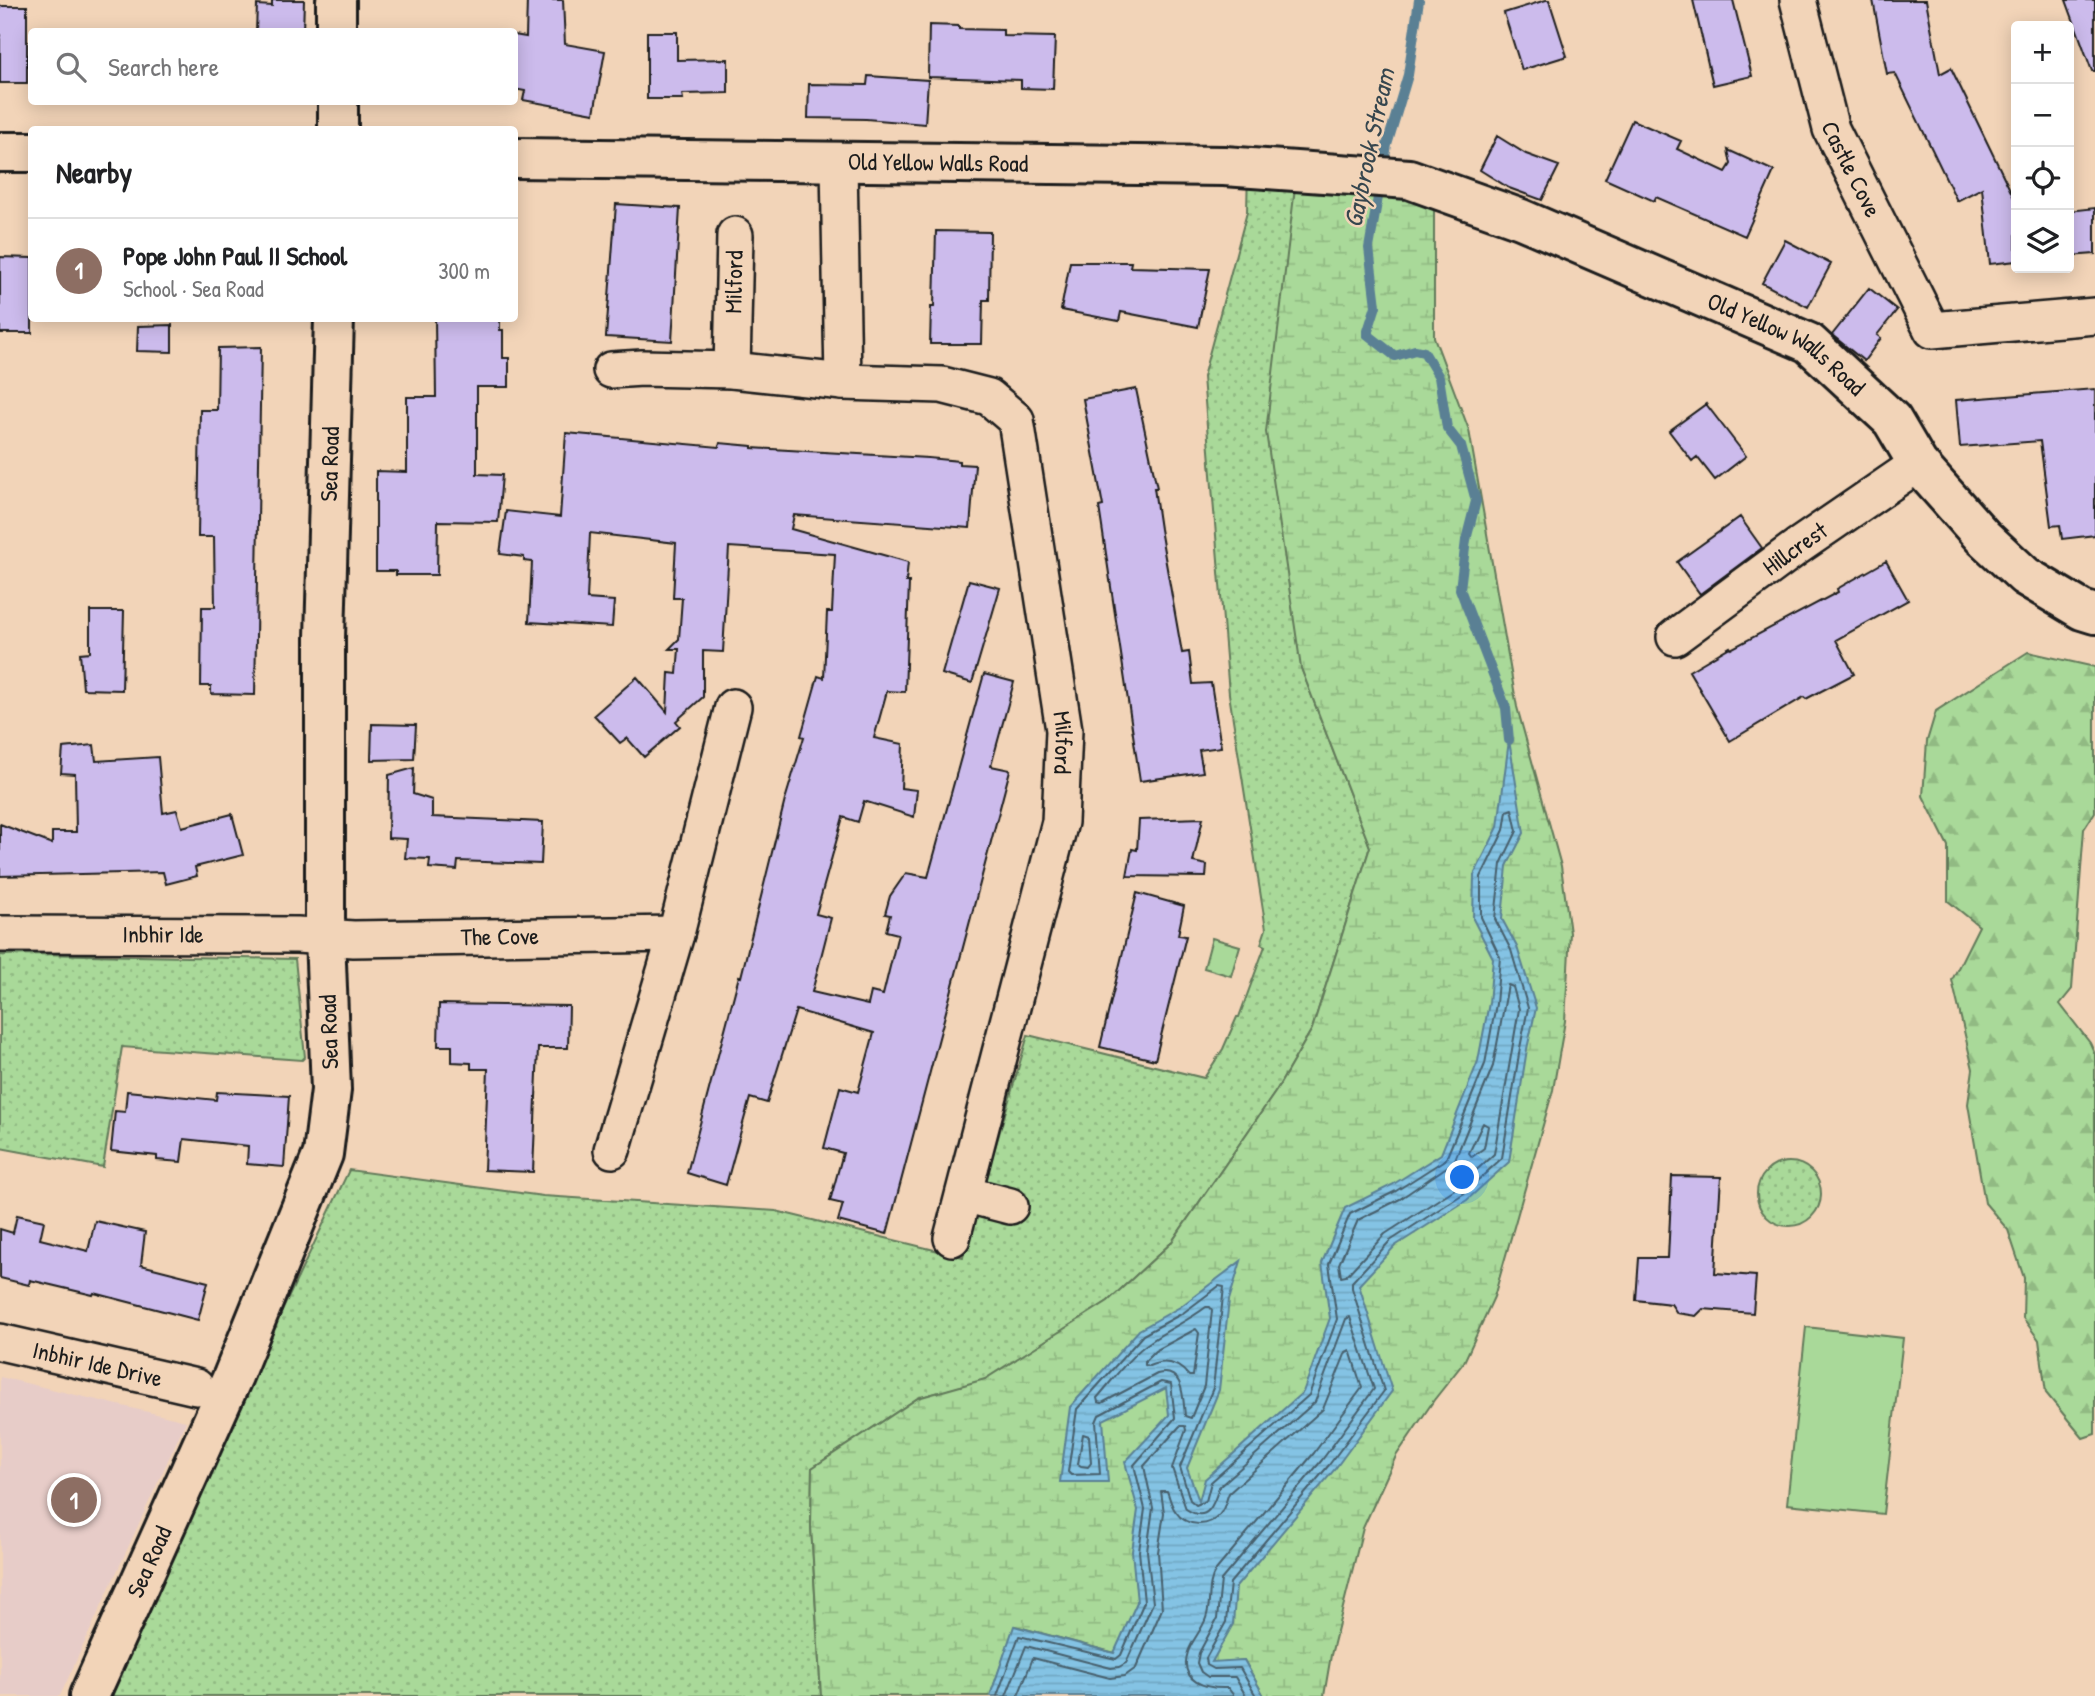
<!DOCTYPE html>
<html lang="en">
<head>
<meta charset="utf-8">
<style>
	body { margin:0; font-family:"Patrick Hand",sans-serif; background:#f6f6f6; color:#202124 }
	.controls { position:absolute; right:21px; top:21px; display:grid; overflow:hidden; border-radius:7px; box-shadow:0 4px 18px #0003 }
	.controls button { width:63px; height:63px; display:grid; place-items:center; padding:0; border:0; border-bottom:2px solid #e0e0e0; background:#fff; color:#202124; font:35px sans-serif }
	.you { position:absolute; left:1463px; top:1178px; width:24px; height:24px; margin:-18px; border:5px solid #fff; border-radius:50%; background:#1a73e8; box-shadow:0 0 0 10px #1a73e833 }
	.badge { display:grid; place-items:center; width:46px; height:46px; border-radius:50%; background:#1c1c1c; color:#fff; font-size:23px; font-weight:700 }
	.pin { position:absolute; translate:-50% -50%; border:4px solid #fff; box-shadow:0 2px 7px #0006 }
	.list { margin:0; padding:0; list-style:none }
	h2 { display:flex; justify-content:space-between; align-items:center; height:91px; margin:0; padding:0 28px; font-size:30px }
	h2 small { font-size:23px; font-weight:400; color:#757577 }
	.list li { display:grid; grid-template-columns:46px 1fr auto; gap:21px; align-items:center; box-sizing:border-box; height:105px; padding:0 28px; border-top:2px solid #e0e0e0 }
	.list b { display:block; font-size:26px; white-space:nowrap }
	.list p { margin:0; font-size:23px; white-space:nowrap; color:#757577 }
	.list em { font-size:23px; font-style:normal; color:#757577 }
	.icon { flex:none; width:38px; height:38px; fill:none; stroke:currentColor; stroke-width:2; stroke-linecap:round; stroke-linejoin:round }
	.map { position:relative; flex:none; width:2095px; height:1696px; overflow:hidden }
	.search { position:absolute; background:#fff; box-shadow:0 4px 18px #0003; left:28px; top:28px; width:490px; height:77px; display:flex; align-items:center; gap:18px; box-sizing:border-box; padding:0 24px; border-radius:7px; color:#757577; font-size:26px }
	.panel { position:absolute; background:#fff; box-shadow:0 4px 18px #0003; left:28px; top:126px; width:490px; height:196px; border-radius:7px }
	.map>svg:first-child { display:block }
	.built { fill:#e7ccc8 }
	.grass { fill:url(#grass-dots); stroke:#627a5a; stroke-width:2 }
	.forest { fill:url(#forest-firs); stroke:#627a5a; stroke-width:2 }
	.wetland { fill:url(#wetland-marsh); stroke:#627a5a; stroke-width:2 }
	.garden { fill:#a9d999; stroke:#627a5a; stroke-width:2 }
	.water { fill:url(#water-rules); stroke:#5a8094; stroke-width:2 }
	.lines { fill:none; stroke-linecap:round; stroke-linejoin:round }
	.shore { stroke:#465f6c; stroke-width:2 }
	.stream { stroke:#5a8094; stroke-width:10 }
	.building { fill:#ccbbec; stroke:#1c1c1c; stroke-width:2 }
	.minor-casing { stroke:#1c1c1c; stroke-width:40 }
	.tertiary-casing { stroke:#1c1c1c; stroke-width:44 }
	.minor { stroke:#f2d4b8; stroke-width:35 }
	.tertiary { stroke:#f2d4b8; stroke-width:38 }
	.labels { text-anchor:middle; stroke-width:5; stroke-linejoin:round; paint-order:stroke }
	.street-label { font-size:24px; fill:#1c1c1c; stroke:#f2d4b8 }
	.water-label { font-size:26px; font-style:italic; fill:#36464e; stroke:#f2d4b8 }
</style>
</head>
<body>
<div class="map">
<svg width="2095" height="1696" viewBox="0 0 2095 1696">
	<defs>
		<pattern id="grass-dots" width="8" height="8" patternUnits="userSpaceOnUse" patternTransform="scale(1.75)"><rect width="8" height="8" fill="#a9d999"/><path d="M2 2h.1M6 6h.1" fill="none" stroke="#91ba83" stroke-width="1.8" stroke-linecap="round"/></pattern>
		<pattern id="forest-firs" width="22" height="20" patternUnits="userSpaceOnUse" patternTransform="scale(1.75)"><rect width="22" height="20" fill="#a9d999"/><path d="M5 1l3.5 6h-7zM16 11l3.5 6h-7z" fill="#91ba83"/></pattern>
		<pattern id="wetland-marsh" width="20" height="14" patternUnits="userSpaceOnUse" patternTransform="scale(1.75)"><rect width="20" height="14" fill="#a9d999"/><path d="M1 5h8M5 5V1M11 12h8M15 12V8" fill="none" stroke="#91ba83"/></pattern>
		<pattern id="water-rules" width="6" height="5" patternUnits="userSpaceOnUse" patternTransform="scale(1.75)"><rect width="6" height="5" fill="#84c3e4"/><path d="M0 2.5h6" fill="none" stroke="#71a7c3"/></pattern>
	</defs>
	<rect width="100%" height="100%" fill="#f2d4b8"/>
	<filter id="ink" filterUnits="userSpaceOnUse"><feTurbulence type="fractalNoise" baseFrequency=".0143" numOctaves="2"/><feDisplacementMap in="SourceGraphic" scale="14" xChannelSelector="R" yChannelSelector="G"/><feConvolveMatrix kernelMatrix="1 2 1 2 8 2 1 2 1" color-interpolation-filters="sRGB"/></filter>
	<g filter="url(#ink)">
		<!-- built -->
		<path class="built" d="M0 1377 186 1421 60 1696H0Z"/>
		<!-- grass -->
		<path class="grass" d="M1248 167 1296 179 1301 668 1370 847 1312 1029 1276 1091 1171 1243 1108 1301 985 1380 918 1398 812 1468 811 1526 821 1696H105L252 1374 349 1170 543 1196 776 1211 963 1257 1028 1035 1204 1078 1223 1049 1237 1017H1239L1265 946 1261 944 1266 929 1229 694 1203 377 1247 212Z
			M36 954 295 959 305 1057 302 1060 122 1047 103 1167 0 1148V955Z
			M1757 1194a32 32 0 1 1 64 0a32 32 0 1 1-64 0Z"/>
		<!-- forest -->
		<path class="forest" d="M2028 652 2095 667V812L2084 829 2072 989 2060 1004 2090 1043 2095 1054V1434L2083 1438 2046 1393 2039 1340 2023 1318 2024 1278 2008 1230 1985 1203 1968 1104 1973 1069 1952 980 1979 926 1948 901V846L1923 796 1927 741 1936 711Z"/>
		<!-- wetland -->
		<path class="wetland" d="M1296 179 1434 188V337L1469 430 1517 707 1561 866 1570 933 1565 1021 1553 1090 1494 1297 1464 1362 1434 1400 1396 1456 1363 1528 1331 1655 1324 1696H1264L1244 1660 1211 1663 1115 1653 1015 1626 990 1696H821L811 1526 812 1468 918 1398 985 1379 1108 1301 1171 1243 1276 1091 1312 1029 1370 847 1301 668 1266 432Z"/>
		<!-- garden -->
		<path class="garden" d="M1212 938 1240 946 1231 976 1204 968Z
			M1806 1327 1903 1338 1883 1514 1787 1504Z"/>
		<!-- water -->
		<path class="water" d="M1509 740 1524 833 1507 866 1502 919 1517 947 1536 1008 1527 1049 1509 1162 1467 1200 1395 1246 1359 1285 1392 1391 1335 1469 1236 1587 1233 1624 1212 1662 1244 1660 1264 1696H990L1014 1626 1114 1653 1137 1602 1132 1551 1138 1510 1125 1462 1169 1415 1166 1388 1103 1420 1108 1482H1060L1070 1407 1139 1330 1180 1307 1241 1261 1229 1300 1219 1390 1187 1468 1199 1501 1205 1479 1303 1392 1330 1318 1322 1263 1345 1208 1392 1185 1441 1154 1478 1061 1489 1003 1493 958 1473 919 1474 875 1498 827Z"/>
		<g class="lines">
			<!-- shore -->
			<path class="shore" d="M1508 985 1513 987 1519 1009 1494 1154 1458 1187 1385 1234 1346 1276 1341 1277 1339 1264 1358 1220 1400 1199 1454 1162 1493 1066Z
				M1483 1123 1488 1126 1484 1148 1472 1157 1469 1153Z
				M1206 1307H1210L1212 1310 1204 1386 1191 1418 1185 1416C1183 1397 1184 1367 1157 1374L1102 1403 1098 1402 1097 1398C1112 1381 1131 1354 1150 1342 1168 1329 1188 1321 1206 1307Z
				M1196 1329 1199 1333 1193 1376H1189C1178 1362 1165 1359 1149 1366L1145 1365V1361L1155 1351Z
				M1083 1434 1089 1436 1091 1463 1088 1467 1081 1466 1078 1464Z
				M997 1696 1019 1636 1116 1659 1121 1655 1144 1602 1139 1551 1145 1509 1134 1465 1175 1418 1171 1384 1161 1382 1099 1415 1096 1422 1100 1474 1071 1475 1068 1472 1077 1409 1143 1335 1183 1313 1219 1286 1224 1287 1213 1388 1180 1467 1190 1500 1196 1505 1206 1501 1211 1482 1309 1395 1337 1319 1329 1264 1350 1214 1396 1191 1446 1159 1485 1064 1496 1004 1500 957 1481 917V877L1504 830 1507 811 1512 809 1517 831 1501 864 1495 919 1511 950 1528 1008 1520 1048 1502 1158 1463 1194 1390 1241 1352 1282V1288L1384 1391 1329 1465 1230 1583 1226 1622 1206 1658 1207 1665 1214 1669 1240 1668 1256 1696
				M1006 1696 1026 1646 1111 1668 1119 1667 1126 1663 1153 1603 1147 1551 1153 1508 1144 1466 1180 1426H1185L1186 1430 1172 1468 1186 1509C1208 1524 1214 1504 1219 1487L1315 1402 1346 1319 1350 1317 1374 1389 1322 1460 1221 1580 1217 1619 1199 1653 1197 1663 1201 1672 1208 1677H1235L1246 1696
				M1018 1696 1033 1658 1110 1678 1125 1676 1136 1668 1162 1609 1158 1552 1164 1513 1161 1491H1167C1170 1498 1171 1506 1176 1512 1186 1527 1209 1528 1220 1514 1225 1508 1226 1500 1229 1493L1323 1409 1346 1352 1350 1350 1362 1388 1314 1453 1216 1570C1206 1585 1212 1602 1206 1618 1202 1630 1192 1640 1188 1652 1178 1682 1206 1689 1228 1688L1234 1696"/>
			<!-- stream -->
			<path class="stream" d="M1383 168 1387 145 1408 75 1419 0
				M1380 186 1369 248 1376 306 1367 334 1395 356 1415 350 1424 352 1439 377 1447 428 1461 446 1476 501 1466 540 1460 589 1506 708 1509 740"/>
		</g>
		<!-- building -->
		<path class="building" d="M272 0H304L303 32H256L257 5 272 6Z
			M527 0H563L565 44 605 51 594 113 523 100 525 91 514 89V35L526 37Z
			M1546 0H1549L1567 56 1522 70 1504 13Z
			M1693 0H1733L1752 76 1713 85Z
			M1873 0H1926L1940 74 1951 68 2016 202V261L1990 264 1982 188 1957 201 1895 73 1887 74Z
			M2066 0H2095V71H2092Z
			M0 6H27V83H0Z
			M929 25 959 26V29L1003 30V36L1055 37 1053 89 1021 88V80L928 77Z
			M647 32H677V60L728 59V93L682 94 683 99H647Z
			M868 76 928 80 925 124 866 119 808 118 809 84 867 85Z
			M1632 120 1681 141 1677 149 1726 172 1731 164 1728 150 1774 171 1745 236 1656 197 1654 201 1605 179Z
			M1497 136 1526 154 1559 166 1542 200 1509 188 1480 170Z
			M616 204 680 208 672 341 606 337Z
			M2095 208V254L2069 256V211Z
			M936 231 990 232 989 300H983L982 344H930L931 307H934Z
			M1785 240 1831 264 1808 307 1762 283Z
			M0 257 32 258V333H0Z
			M1070 262H1131L1130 267 1210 269 1198 327 1121 312 1119 321 1061 310Z
			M1869 288 1897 310 1877 335 1881 338 1864 361 1832 335Z
			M435 318H500V330H503V358H509V387H477V474L502 475 498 522 438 521 437 575H396V571H376V471L407 472V397H436Z
			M172 325V352L137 351 138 326Z
			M261 347 255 695 211 694V686H201L202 607H215L214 537H198L200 410H217L218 348Z
			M1136 389 1157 488H1154L1160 529 1182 653 1189 652 1193 684 1211 683 1221 747 1199 750 1203 772 1140 781 1099 507 1103 506 1083 399Z
			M2095 389V535L2062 539 2060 525 2051 526 2040 441 1960 447 1956 400Z
			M1706 404 1746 456 1715 480 1697 457 1692 461 1669 431Z
			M566 433 719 447 720 443 752 446V448L928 458 959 461V464L975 465 970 528 794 515 791 529 908 562 906 582H909L905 692 887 691 874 738 903 744 901 788 917 790 914 817 864 801 858 822 843 817 816 914 831 918 812 992 868 1005 871 992 883 995 898 934 886 931 890 915 885 914 890 896 906 873 928 877 984 674 1014 682 991 766 1010 770 887 1234 838 1221 843 1204 830 1201 843 1153 824 1148 840 1087 858 1092 874 1033 796 1010 767 1103 750 1098 726 1185 687 1173 739 976 741 977 785 800 804 737 801 736 818 676 824 678 827 612H832L835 554 729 547 723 652 703 651V697L676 721 680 726 644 757 627 738 620 743 594 715 637 677 667 712 669 673 677 674 679 649H669L679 639 682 598H673L676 543 590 533 587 599 614 601 612 627 529 622 532 562 524 561V557L500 554 506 511 560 517Z
			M1740 517 1762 548 1700 594 1677 562Z
			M1886 561 1908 600 1836 640 1854 674 1806 699 1804 697 1730 741 1689 671 1730 647 1731 649 1838 592 1837 589Z
			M969 580 1000 588 972 683 942 674Z
			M90 611H124L122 690 83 689 80 653 90 652Z
			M372 724 416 725 414 759 371 760Z
			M94 745 96 761 158 757 163 813 177 810 182 827 232 814 243 855 195 867 197 876 166 884 163 872 0 876V824L52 844V832H76L75 774 61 773 63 748Z
			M414 768 413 794 432 800V817L543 822 541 864 458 861 457 870 429 868 430 859 405 858 407 839 388 838 389 775Z
			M1203 818 1193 862 1207 865 1206 877 1127 876 1132 849 1137 850 1139 820Z
			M1137 893 1184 906 1178 935 1186 936 1155 1060 1100 1047Z
			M439 1004 569 1006 568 1048H538L533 1172 484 1170 488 1069H471V1063L452 1062V1046H438Z
			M127 1091 216 1100 217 1092 289 1096 284 1167 247 1164 248 1146 184 1139 181 1162 157 1160V1156L111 1151 115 1111 125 1112Z
			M1672 1176 1721 1177 1715 1273 1756 1276 1753 1313 1703 1309 1696 1316 1677 1313 1671 1304 1636 1300 1639 1258H1668Z
			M17 1215 44 1221 40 1239 88 1251 95 1221 145 1232 141 1265 208 1282 198 1320 94 1293 93 1295 30 1280 29 1285 0 1278V1229L13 1233Z"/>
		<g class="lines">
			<defs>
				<g id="minor">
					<path id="s1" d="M1798 0 1831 129 1932 330 2095 316"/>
					<path d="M839 163 843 382"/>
					<path id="s2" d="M611 370 642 368 732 370 843 382 942 385 989 397 1016 420 1064 730 1060 822 952 1238"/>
					<path id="s3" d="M732 370 735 235"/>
					<path id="s4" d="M1675 637 1797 547 1918 464"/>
					<path id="s5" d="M0 934 297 935 353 939 676 934"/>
					<path d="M612 1150 676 934 733 707"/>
					<path d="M964 1194 1010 1206"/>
					<path id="s6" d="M0 1342 196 1387"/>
				</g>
				<g id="tertiary">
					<path d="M336 0V32"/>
					<path d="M338 102V130"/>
					<path d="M0 152H32"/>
					<path id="s7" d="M514 158 1224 166 1409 179 1521 219 1809 343 1892 420 1918 464 1983 537 2025 576 2082 610 2095 614"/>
					<path id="s8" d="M89 1696 233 1376 323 1154 331 1090 325 937V638L334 318"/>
				</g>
			</defs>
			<!-- minor casing -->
			<use href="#minor" class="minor-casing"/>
			<!-- tertiary casing -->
			<use href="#tertiary" class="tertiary-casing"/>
			<!-- minor -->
			<use href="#minor" class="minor"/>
			<!-- tertiary -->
			<use href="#tertiary" class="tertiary"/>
		</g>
	</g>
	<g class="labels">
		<!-- street labels -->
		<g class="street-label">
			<text dy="8" stroke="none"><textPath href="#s7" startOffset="424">Old Yellow Walls Road</textPath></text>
			<text dy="8" stroke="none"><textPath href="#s1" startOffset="178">Castle Cove</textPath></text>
			<text dy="8" stroke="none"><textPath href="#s3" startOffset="88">Milford</textPath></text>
			<text dy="8" stroke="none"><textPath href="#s7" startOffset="1309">Old Yellow Walls Road</textPath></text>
			<text dy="8" stroke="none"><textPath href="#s8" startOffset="1281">Sea Road</textPath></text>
			<text dy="8" stroke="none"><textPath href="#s4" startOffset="149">Hillcrest</textPath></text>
			<text dy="8" stroke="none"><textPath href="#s2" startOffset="742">Milford</textPath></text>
			<text dy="8" stroke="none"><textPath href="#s5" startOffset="163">Inbhir Ide</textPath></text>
			<text dy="8" stroke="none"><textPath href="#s5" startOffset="500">The Cove</textPath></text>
			<text transform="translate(329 1032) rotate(-92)" y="8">Sea Road</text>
			<text dy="8" stroke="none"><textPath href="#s6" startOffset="100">Inbhir Ide Drive</textPath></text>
			<text dy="8" stroke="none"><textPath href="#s8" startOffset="147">Sea Road</textPath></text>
		</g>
		<!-- water labels -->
		<g class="water-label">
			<text transform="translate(1369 148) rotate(-78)" y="9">Gaybrook Stream</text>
		</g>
	</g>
</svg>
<div class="controls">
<button>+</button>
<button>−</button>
<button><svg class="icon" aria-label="locate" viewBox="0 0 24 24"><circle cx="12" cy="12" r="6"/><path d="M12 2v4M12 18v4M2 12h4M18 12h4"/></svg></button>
<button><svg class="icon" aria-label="layers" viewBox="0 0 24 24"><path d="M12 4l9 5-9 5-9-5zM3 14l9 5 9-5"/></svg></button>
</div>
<div class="you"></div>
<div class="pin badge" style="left:74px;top:1500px;background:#8d6e63">1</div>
<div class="search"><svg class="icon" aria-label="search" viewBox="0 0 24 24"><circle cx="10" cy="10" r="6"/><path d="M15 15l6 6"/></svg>Search here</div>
<section class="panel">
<h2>Nearby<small></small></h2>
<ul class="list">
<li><span class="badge" style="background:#8d6e63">1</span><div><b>Pope John Paul II School</b><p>School · Sea Road</p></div><em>300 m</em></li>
</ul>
</section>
</div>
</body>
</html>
